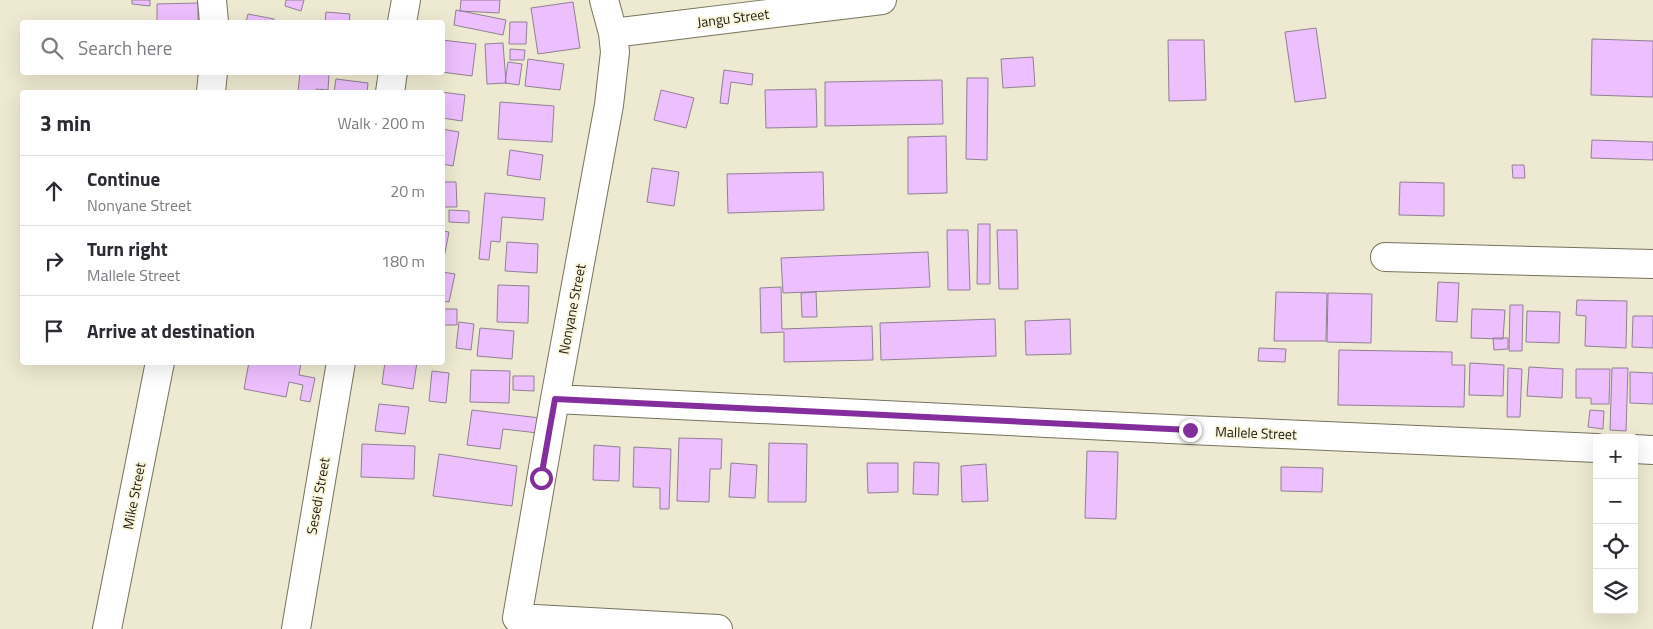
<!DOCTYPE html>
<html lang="en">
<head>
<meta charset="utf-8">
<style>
	body { margin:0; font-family:"Titillium Web",sans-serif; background:#f2f2f3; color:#2b2b33 }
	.controls { position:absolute; right:15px; bottom:15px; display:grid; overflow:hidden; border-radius:5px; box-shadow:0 5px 20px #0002 }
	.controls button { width:45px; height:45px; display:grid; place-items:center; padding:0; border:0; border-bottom:1px solid #e1e1e2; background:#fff; color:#2b2b33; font:25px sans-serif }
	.stop { position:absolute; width:15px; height:15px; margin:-11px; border:4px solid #832e9c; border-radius:50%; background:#fff }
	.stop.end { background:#832e9c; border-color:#fff; box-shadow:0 1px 5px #0008 }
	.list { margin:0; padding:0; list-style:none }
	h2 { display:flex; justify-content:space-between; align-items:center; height:65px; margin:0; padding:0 20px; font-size:21px }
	h2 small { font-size:16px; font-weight:400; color:#7c7c81 }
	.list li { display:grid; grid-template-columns:32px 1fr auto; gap:15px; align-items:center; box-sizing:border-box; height:70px; padding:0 20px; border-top:1px solid #e1e1e2 }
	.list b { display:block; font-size:19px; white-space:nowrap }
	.list p { margin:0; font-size:16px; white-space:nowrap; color:#7c7c81 }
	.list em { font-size:16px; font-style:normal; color:#7c7c81 }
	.icon { flex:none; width:28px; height:28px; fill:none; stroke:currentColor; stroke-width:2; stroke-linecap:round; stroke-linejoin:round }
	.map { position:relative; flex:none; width:1653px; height:629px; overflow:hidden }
	.search { position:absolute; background:#fff; box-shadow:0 5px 20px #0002; left:20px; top:20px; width:425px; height:55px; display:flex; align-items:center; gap:12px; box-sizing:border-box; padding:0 18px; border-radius:5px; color:#7c7c81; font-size:19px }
	.panel { position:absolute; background:#fff; box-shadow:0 5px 20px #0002; left:20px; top:90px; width:425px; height:275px; border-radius:5px }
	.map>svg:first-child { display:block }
	.building { fill:#eebffe; stroke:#8f8094 }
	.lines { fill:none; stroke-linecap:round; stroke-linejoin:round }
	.street-casing { stroke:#76725c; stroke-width:30 }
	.street { stroke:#fff; stroke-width:28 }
	.route { stroke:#832e9c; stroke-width:6 }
	.labels { text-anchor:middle; stroke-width:4; stroke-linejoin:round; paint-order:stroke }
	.street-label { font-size:14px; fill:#1a180f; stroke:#fbf7de }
</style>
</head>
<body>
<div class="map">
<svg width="1653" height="629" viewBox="0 0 1653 629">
	<rect width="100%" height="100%" fill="#eeead1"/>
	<!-- building -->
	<path class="building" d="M132 0H150V6L132 4Z
		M286 0H304L301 11 285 6Z
		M461 0H500L499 13 460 11Z
		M573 2 580 48 538 54 531 8Z
		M198 3V22H157V4Z
		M456 10 506 20 503 35 454 25Z
		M326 12 350 14 349 22H325Z
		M248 14 274 19V22H246Z
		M510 22H527L526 44H509Z
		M1316 28 1326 98 1295 102 1285 32Z
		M1592 39 1653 41V97L1591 95Z
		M442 40 476 44 472 76 442 72Z
		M1168 40H1204L1206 100 1169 101Z
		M503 43 506 83 487 84 485 44Z
		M510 49 525 50 524 60H510Z
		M1033 57 1035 86 1003 88 1001 59Z
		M528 59 564 64 560 90 525 86Z
		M508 62 522 64 519 85 505 83Z
		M724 70 753 74 752 85 731 82 728 104 720 103Z
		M300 72 329 74 328 90 316 89V92H298Z
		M967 78H988L987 160 966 159Z
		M336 79 368 83 367 92H334Z
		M942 80 943 124 825 126V82Z
		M816 89 817 127 766 128 765 90Z
		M661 90 694 98 686 128 654 120Z
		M433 91 465 95 462 121 442 118V92H433Z
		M500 102 554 106 552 142 498 139Z
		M442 129 459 132 453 166 442 164Z
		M946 136 947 193 908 194V137Z
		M1592 140 1653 142V160L1591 158Z
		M510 150 543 155 540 180 507 175Z
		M1512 165H1524L1525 178H1513Z
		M652 168 679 172 674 206 647 202Z
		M823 172 824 210 728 213 727 174Z
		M442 182H456L457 207H442Z
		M1400 182 1444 183V216L1399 215Z
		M485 193 545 198 543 220 502 217 500 242 491 241 489 260 479 259Z
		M449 210 469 211V223L449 222Z
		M978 224H990V284H977Z
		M947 230H968L970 290H948Z
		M997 230H1017L1018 289H999Z
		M442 231 449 232 444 258 442 257Z
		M507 242 538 244 537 273 505 271Z
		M928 252 930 287 783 293 781 258Z
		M442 272 455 274 449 302 442 301Z
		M1438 282 1459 283 1457 322 1436 321Z
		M498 285 529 286 528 323 497 322Z
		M781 287 782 329 872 326 873 360 784 362V332L761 333 760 288Z
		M816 292 817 317H802L801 293Z
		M1276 292 1327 293 1326 341H1274Z
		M1328 293 1372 294 1371 343 1327 342Z
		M1577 300 1627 301 1626 348 1585 346 1586 316 1576 315Z
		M1510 305H1523L1522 351H1509Z
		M442 309H457V325H442Z
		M1472 309 1505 310 1503 339 1471 338Z
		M1527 311 1560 312 1559 343 1526 342Z
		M1633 316H1653V348L1632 347Z
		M995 319 996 356 881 360 880 323Z
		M1070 319 1071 354 1026 355 1025 321Z
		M459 322 474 324 471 350 456 348Z
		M480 328 514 331 512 359 477 356Z
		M1493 338H1508V349L1494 350Z
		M1259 348 1286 349 1285 362 1258 361Z
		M1339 350 1452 352V365H1465L1464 407 1338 405Z
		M249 362H301L299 375 315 378 310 402 300 400 303 385 289 382 286 397 244 389Z
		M385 362H417L413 389 382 384Z
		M1470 363 1504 365 1503 396 1469 395Z
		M1529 367 1563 369 1562 398 1527 396Z
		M1508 368 1522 369 1520 417H1507Z
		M1612 368H1628L1626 431 1610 430Z
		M1576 369H1610L1609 404H1591V398H1576Z
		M471 370 510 371 509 403 470 402Z
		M432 371 449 373 446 403 429 401Z
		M1630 372 1653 373V404L1630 403Z
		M513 376H534V391L513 390Z
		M379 404 409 407 405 434 375 431Z
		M472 410 540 418 538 433 503 429 500 449 467 445Z
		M1590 410 1604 411 1603 429 1588 427Z
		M679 438 722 439 721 469H710L709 502 677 501Z
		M769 443 807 444 806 502H768Z
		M362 444 415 446 414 479 361 477Z
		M594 445 620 447 619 481 593 480Z
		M634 447 671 449 669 509H660V488L633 487Z
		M1087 451 1118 452 1116 519 1085 518Z
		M439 454 517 466 512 506 433 496Z
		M914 462 939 463 938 495 913 494Z
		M731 463 757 465 755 498 729 497Z
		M867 463H898V492L868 493Z
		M986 464 988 501 962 502 961 466Z
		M1281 467 1323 468 1322 492 1281 491Z"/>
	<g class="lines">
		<defs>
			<path id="street" d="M212 0 214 22
				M402 22 406 0
				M613 33 882 0
				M211 92 213 72
				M390 92 393 72
				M1385 257 1653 264
				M555 399 1190 430 1597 448
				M1634 449 1653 450
				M517 618 555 399 609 105 615 52 613 33 604 0
				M517 618 718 629
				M107 629 160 362
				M296 629 341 362"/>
		</defs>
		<!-- street casing -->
		<use href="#street" class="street-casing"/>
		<!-- street -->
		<use href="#street" class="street"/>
	</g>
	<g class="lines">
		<!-- route -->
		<path class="route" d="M541 478 555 399 1190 430"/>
	</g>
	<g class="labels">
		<!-- street labels -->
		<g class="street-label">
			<text transform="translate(733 18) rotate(-7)" y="5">Jangu Street</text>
			<text transform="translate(572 309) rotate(-79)" y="5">Nonyane Street</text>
			<text transform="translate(1256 433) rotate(2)" y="5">Mallele Street</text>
			<text transform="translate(134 496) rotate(-79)" y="5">Mike Street</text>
			<text transform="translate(318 496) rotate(-80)" y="5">Sesedi Street</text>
		</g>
	</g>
</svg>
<div class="controls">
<button>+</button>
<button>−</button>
<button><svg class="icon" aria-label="locate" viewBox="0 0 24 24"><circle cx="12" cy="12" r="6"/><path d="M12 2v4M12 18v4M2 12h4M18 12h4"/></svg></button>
<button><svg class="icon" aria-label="layers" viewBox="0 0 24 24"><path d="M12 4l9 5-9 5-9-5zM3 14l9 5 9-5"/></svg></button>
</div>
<div class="stop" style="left:541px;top:478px"></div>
<div class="stop end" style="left:1190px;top:430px"></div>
<div class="search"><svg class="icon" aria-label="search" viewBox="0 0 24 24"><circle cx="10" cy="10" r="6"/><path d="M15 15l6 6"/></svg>Search here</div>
<section class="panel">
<h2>3 min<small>Walk · 200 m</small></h2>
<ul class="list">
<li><svg class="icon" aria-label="ahead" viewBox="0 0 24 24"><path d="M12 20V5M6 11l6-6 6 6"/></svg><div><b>Continue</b><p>Nonyane Street</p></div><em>20 m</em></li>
<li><svg class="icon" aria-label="right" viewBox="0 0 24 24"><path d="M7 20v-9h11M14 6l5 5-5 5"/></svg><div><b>Turn right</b><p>Mallele Street</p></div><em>180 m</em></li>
<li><svg class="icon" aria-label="arrive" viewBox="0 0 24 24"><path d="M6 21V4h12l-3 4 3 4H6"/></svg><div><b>Arrive at destination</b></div></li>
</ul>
</section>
</div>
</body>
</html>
